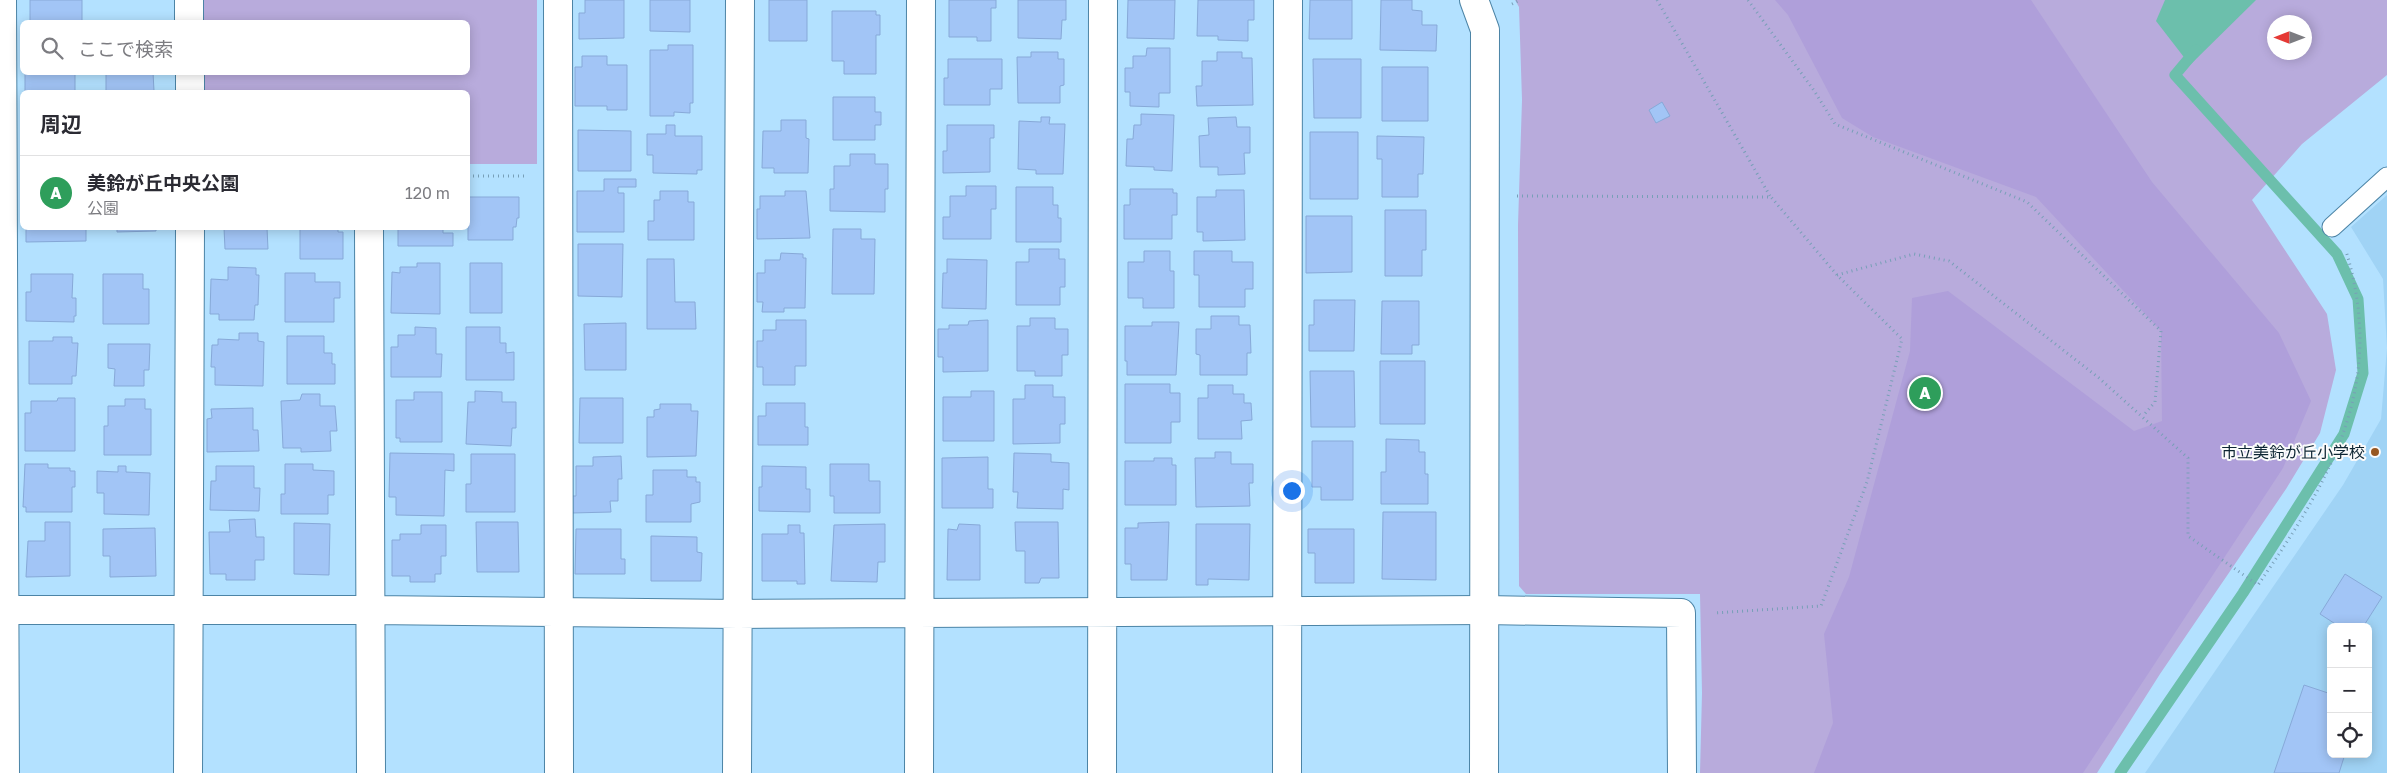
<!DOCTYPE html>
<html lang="ja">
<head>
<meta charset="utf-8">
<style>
	body { margin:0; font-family:"Golos Text","Noto Sans JP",sans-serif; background:#f7f7f7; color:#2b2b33 }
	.controls { position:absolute; right:15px; bottom:15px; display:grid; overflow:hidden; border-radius:8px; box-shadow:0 2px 12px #0003 }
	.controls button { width:45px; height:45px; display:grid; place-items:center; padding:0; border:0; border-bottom:1px solid #e1e1e2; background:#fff; color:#2b2b33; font:25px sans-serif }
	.compass { position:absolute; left:2267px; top:15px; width:45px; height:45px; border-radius:50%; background:#fff; box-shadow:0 2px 12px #0003; rotate:270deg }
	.you { position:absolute; left:1291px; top:490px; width:18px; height:18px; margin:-12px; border:4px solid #fff; border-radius:50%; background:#1a73e8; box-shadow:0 0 0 8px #1a73e833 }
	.badge { display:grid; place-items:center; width:32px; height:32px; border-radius:50%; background:#db2777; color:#fff; font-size:16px; font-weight:700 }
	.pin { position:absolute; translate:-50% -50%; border:2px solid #fff; box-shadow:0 1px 5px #0006 }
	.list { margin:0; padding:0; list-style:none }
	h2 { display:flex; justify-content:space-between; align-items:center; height:65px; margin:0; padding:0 20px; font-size:21px }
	h2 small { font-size:16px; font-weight:400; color:#7c7c81 }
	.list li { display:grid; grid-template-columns:32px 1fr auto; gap:15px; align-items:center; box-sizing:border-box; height:75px; padding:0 20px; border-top:1px solid #e1e1e2 }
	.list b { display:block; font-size:19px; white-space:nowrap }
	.list p { margin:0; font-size:16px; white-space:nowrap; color:#7c7c81 }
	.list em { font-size:16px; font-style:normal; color:#7c7c81 }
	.icon { flex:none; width:28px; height:28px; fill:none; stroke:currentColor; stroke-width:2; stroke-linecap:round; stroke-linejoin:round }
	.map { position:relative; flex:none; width:2387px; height:773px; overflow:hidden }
	.search { position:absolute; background:#fff; box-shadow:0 2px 12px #0003; left:20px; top:20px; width:450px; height:55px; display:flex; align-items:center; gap:12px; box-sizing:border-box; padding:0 18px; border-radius:8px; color:#7c7c81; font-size:19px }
	.panel { position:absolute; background:#fff; box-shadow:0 2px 12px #0003; left:20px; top:90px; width:450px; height:140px; border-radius:8px }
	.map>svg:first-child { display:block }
	.built { fill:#a0d3f5; fill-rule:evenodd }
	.green { fill:#b8abdc; fill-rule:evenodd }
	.forest { fill:#af9fda }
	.water { fill:#6cbfac }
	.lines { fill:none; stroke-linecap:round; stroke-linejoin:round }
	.stream { stroke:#6cbfac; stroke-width:11 }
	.building { fill:#a2c5f6; stroke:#87a9d8 }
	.lane-casing { stroke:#4c84a6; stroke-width:21 }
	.street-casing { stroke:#4c84a6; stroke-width:30 }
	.secondary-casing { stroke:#4c84a6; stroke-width:30 }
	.path { stroke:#789fb7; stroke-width:3; stroke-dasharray:1 4; stroke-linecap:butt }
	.lane { stroke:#fff; stroke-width:19 }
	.street { stroke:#fff; stroke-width:28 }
	.secondary { stroke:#fff; stroke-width:28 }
	.poi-dot { fill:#975721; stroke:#fbfbfb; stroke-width:2 }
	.labels { text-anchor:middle; stroke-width:4; stroke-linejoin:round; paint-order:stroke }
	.poi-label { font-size:16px; fill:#0d2533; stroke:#fbfbfb; text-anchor:end }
</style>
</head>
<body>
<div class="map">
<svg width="2387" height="773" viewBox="0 0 2387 773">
	<rect width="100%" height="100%" fill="#b3e1ff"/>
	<!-- built -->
	<path class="built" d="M2387 195V773H2145L2343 485 2381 419 2387 348 2383 279 2351 227ZM2331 627H2368V754H2331Z"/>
	<!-- green -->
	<path class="green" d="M204 0H537V164H468V92H203V73L468 72V22H204Z
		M1515 0H2387V75L2302 144 2252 200 2327 314 2336 370 2320 433 2286 489 2160 674 2097 773H1700L1702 693 1700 594H1526L1519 586 1518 225 1522 100 1519 7ZM2274 22H2304V52H2274Z"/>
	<!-- forest -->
	<path class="forest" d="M1775 0H2031L2152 182 2279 333 2311 401 2283 468 2083 773H1814L1833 723 1824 634 1849 577 1910 351 1912 298 1948 291 2134 431 2162 421 2161 331 2036 197 1873 137 1842 118 1788 15Z"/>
	<!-- water -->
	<path class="water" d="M2165 0H2256L2190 65 2156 21Z"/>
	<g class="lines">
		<!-- stream -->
		<path class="stream" d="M2120 773 2243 593 2344 434 2363 373 2358 299 2337 254 2175 75 2196 50"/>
	</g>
	<!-- building -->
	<path class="building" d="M30 0H82V22H30Z
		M585 0H624V38L579 39V13H585Z
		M650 0H690V32L650 31Z
		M769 0H807V41H769Z
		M949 0H996V8H991V41H977V37H949Z
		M1018 0H1066V20H1062L1061 39 1018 38Z
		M1128 0H1175L1174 39 1127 38Z
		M1198 0H1254V20H1248V41L1218 40V36H1197Z
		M1310 0H1352V39H1309Z
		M1381 0H1412V10L1422 11V25H1437L1436 51 1380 50Z
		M832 11H876V15H880V35H876V74H844V61H832Z
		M668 45H693V103H690V113L674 112V116H650V50H668Z
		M1147 48H1170V93H1159V107L1130 106V92H1125V68H1133V56H1146Z
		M1031 52H1058V59H1064V85L1060 86V103H1018L1017 57H1031Z
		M1217 52H1242V58H1252L1253 105 1197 106 1196 86H1202V61H1217Z
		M582 56H607V65H627V110H607V106H575V67H582Z
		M948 59H1002V89H990V105H944V78H948Z
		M1313 59H1361V118H1314Z
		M1382 67H1428V121H1382Z
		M25 72H75V92H25Z
		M106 72H153L154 91 106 92Z
		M833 97H875V112H881V125H875V140H833Z
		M1662 102 1670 116 1656 123 1649 110Z
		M1141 114 1174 115 1172 171 1154 170V167L1126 166 1127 139H1133L1134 125H1141Z
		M1041 117H1050L1049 124H1065L1063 174H1036V170L1018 169 1019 121 1041 122Z
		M1236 117 1237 127H1250V153H1244L1245 174 1218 175V167H1200L1199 136 1209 135 1208 118Z
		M781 120H806V138L809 139 808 173H774V168H762L763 131H781Z
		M666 125H675V136H702V170H697V174L653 173V155H647V134H666Z
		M947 125H994V138H990V172L943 173V151H947Z
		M578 130 631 131V171H578Z
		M1310 132H1358V199H1310Z
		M1377 136 1424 137 1423 174H1418V197H1382V159H1377Z
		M850 154H875V164H888V189H885V212L830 211V189H834V166H850Z
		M604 179H636V187H618V193H624V232H577V191H604Z
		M966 186H996V209H991V239H943V217H950V196H966Z
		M1016 187H1053V205H1058V218H1061V242H1016Z
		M1130 189H1173V193H1177V215H1172V239H1124V205H1130Z
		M1216 190H1244L1245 240 1203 241V232H1197V197H1216Z
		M660 191H688V202H694V240H648V221H654V200H660Z
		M785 191H806L810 238 757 239V209H760V196H785Z
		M468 197H519V218H517L516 227H513V240H468Z
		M1385 210H1426V250H1422V276H1385Z
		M1306 216H1352V272L1306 273Z
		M26 228H86V241L26 242Z
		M117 228H156V231L117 232Z
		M224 228H267L268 249H225Z
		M300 228H338V232H343V259H300Z
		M398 228H443V233H453V246H398Z
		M833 229H861V239H875L874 294H832Z
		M578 244H623L622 297 578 296Z
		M1029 249H1059V259H1065V287H1060V305H1016V262H1029Z
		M1144 251H1170V271H1174V308H1143V298H1128V262H1144Z
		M1194 251H1232V262H1253V289H1245V307H1199V275H1194Z
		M781 253 803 254V258H806L805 308H784V312H762L763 302H757V273H765V260H780Z
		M647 259H674L675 302H695L696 329H647Z
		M947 259 987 260 986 309 942 308 943 273H947Z
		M417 263H440V314L391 313 392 272 400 273V267H417Z
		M470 263H502V313H470Z
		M228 267 256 268V275H259L258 305H255L254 320H219V314H210L211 279 228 280Z
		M285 273H315V282H340V298H334V322H285Z
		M31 274H73L72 298H76V316H74V322L26 321V292H31Z
		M103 274H143V289H149V324H103Z
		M1314 300H1355L1354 351H1309V325H1314Z
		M1382 301H1419V345H1412V354H1381Z
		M1211 316H1239V325H1250L1251 353H1247V375H1200V355L1196 354V329H1211Z
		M1030 318H1055V329H1068V355H1062V376H1035V371H1017V326H1030Z
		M776 320H806V366H795V385H763V367H757V341H763V330H776Z
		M988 320V371L943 372V357H938V329H949V325H968L969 321Z
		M1152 322H1179L1176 375H1127V361H1125V326H1152Z
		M626 323V370H585L584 324Z
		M415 327 436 328V354H442L441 377H391V347H398V335H415Z
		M466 327H500V343H506V353L514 352V380H466Z
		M239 333H258V341L264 342 263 386 215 385V367H211L212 345H218V339L239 340Z
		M287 336H324V353H332V364H335V384H287Z
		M53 337H72V343H78L76 376H72V384H29V341H53Z
		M108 344H150L149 370H144V386H114L115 369 108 368Z
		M1380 361H1425V424H1380Z
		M1310 371H1354L1355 427H1311Z
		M1125 384H1170V393H1180V422H1171V443H1125Z
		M1025 385H1053V397H1065V424H1060V443L1013 444V399H1025Z
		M1208 385H1233V394H1244V403H1251L1252 420 1241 421 1242 439H1198V398H1208Z
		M475 391 502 392V402H516V428H512L511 446 466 444 468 402H475Z
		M971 391H994V441H943V397H971Z
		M414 392H442V442H400V438H396V400H414Z
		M302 394H320V406H335L337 431H330L331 451 301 452V448H283L281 401 300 400Z
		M58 398H75V451H25V413H31V401H57Z
		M580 398H623V443H579Z
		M125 399H145V409H151V455H104V426H108V406H125Z
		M766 403H805V427H808V445H758V416H766Z
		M660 404H691V411H698L696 456 647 457V417H654V410L660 409Z
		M253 408V430H258L259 451 207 452V419L212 418 211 409Z
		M1386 439 1419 440V452H1425V474H1428V504H1381V472H1386Z
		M1312 441H1353V500H1321V487H1312Z
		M1215 452H1231V464H1253V483H1249L1250 506 1196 507 1195 458H1215Z
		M390 453 454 454V471L445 470 444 516 396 515V497H389Z
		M1014 453 1051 454V462L1069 463V490L1063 489V509L1017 508 1018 492H1013Z
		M471 454H515V512H466V484H471Z
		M621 456 622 479H618V501H610L611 512 572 513V496H576V466H593V457Z
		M988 457V489H993V508H942V458Z
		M1154 458H1172V465H1176V505H1125V461H1154Z
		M25 464H48V468H70V471H75V487H72V512H26V507H23Z
		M285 464H313V470L334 471V495H328V514H281V494H285Z
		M830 464H869V481H880V513H834V496H830Z
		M118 466H126V472L150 473 149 515 104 514V493H97V471L118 472Z
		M216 466H254V488H260L259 511 210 510 211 481H216Z
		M762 466 806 467V489H810V512L759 511V487H762Z
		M653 470H687V477H696V482H700V502L691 504V522H646V495H653Z
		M1383 512H1436V580L1382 579Z
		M255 519 256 537H264V560H255V580H226V574H210L209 532H230L229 520Z
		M45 522H70V576L26 577 28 541H45Z
		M476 522H518L519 572H477Z
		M1015 522H1058L1059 578H1041L1039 583H1025V551H1016Z
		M1169 522 1167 580H1131V564H1125V528H1138V523Z
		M294 523 330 524 329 575 294 574Z
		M885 524V562H878L877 582 831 581 834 525Z
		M959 524 980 525V580H947L948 529 957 530Z
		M1196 524H1250L1249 580 1208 579V585H1196Z
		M421 525H446V556H441V574H435V582H410V576H392V540H400V534H421Z
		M788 525H800V533H804L805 584H797V581H762V534H788Z
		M155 528 156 576 110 577V556H103V529Z
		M576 529H621V559H625V574H575Z
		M1308 529H1354V583H1315V553H1308Z
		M651 536 697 537V552L702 553 701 581H651Z
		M2345 574 2382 597 2363 627H2340L2320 614Z
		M2304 685 2331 694V754H2345L2339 773H2274Z"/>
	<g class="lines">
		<defs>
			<path id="lane" d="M2332 227 2387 177"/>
			<path id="street" d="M2 0 5 773
				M189 0V22
				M558 0 559 773
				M190 72V92
				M369 228 371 773
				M0 610H372L738 614 1485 610 1681 613 1682 773
				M188 773 190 228
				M737 773 740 0
				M919 773 921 0
				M1102 773 1103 0
				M1287 773 1288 0"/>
			<path id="secondary" d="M1474 0 1485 30 1484 773"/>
		</defs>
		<!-- lane casing -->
		<use href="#lane" class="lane-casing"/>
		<!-- street casing -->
		<use href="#street" class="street-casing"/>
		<!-- secondary casing -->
		<use href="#secondary" class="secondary-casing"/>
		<!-- path -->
		<path class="path" d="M1657 0 1770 196
			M1748 0 1815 92 1835 124 2027 202 2161 331 2155 402 2143 416
			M1512 4 1520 0
			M468 176H527
			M1517 196 1771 197 1837 275 1902 339 1867 482 1821 606 1714 613
			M1837 275 1914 254 1949 261 2099 378 2188 458V536L2258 585C2331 479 2387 385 2346 251"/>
		<!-- lane -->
		<use href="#lane" class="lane"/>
		<!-- street -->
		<use href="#street" class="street"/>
		<!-- secondary -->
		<use href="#secondary" class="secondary"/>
	</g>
	<!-- markers -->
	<circle class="poi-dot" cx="2375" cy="452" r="5"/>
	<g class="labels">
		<!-- poi labels -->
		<g class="poi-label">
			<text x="2365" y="458">市立美鈴が丘小学校</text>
		</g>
	</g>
</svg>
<div class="controls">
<button>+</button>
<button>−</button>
<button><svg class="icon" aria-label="locate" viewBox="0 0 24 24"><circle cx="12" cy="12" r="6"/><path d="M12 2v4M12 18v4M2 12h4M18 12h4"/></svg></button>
</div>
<svg class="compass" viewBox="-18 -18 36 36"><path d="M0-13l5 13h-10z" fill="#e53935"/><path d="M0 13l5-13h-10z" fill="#7c7c81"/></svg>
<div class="you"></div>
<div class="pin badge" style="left:1925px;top:393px;background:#2e9e5b">A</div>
<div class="search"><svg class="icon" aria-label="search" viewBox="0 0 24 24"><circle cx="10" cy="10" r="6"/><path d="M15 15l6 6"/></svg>ここで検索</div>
<section class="panel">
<h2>周辺<small></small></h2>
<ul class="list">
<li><span class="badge" style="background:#2e9e5b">A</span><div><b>美鈴が丘中央公園</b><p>公園</p></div><em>120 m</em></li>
</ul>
</section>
</div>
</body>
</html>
